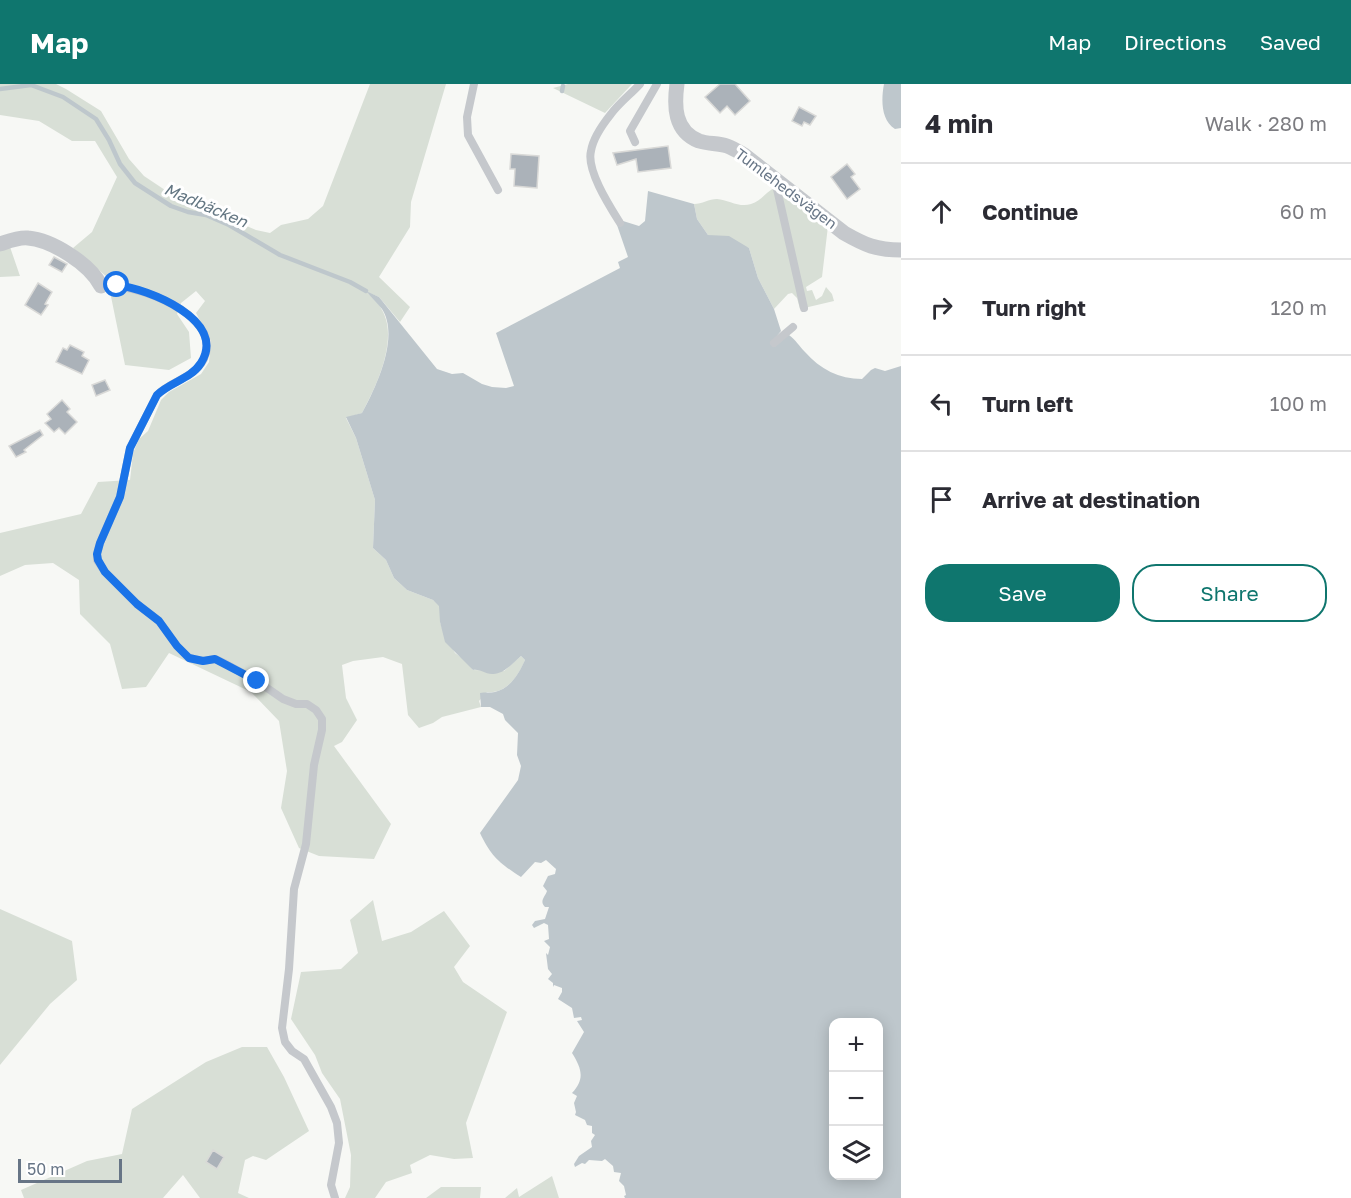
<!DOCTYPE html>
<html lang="en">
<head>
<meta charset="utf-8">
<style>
	body { margin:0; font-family:"Golos Text",sans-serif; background:#f7f7f7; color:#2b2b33 }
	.controls { position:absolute; right:18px; bottom:18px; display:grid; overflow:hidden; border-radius:12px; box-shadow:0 3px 15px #0003 }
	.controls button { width:54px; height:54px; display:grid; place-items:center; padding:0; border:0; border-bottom:2px solid #e1e1e2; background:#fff; color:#2b2b33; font:30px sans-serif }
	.scale { position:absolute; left:18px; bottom:15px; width:104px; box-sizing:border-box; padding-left:6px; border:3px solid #677586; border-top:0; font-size:16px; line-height:21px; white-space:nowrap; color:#677586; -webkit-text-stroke:4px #fff; paint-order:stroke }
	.stop { position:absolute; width:18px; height:18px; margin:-14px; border:4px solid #1a73e8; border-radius:50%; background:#fff }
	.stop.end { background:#1a73e8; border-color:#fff; box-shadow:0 2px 6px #0008 }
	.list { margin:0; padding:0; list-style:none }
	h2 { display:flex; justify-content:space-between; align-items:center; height:78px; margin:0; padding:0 24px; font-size:26px }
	h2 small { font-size:20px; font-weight:400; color:#7c7c81 }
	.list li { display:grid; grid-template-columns:39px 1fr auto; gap:18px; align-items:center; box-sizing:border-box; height:96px; padding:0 24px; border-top:2px solid #e1e1e2 }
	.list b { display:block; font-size:22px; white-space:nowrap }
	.list em { font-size:20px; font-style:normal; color:#7c7c81 }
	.actions { display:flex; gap:12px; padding:18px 24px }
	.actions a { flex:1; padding:14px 0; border:2px solid #0f766e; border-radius:24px; text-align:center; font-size:21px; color:#0f766e }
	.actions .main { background:#0f766e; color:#fff }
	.icon { flex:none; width:33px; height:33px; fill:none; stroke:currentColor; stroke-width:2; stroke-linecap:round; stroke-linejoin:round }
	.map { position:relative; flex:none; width:901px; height:1114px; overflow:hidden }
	header { display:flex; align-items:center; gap:36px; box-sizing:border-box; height:84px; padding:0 30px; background:#0f766e; color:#fff }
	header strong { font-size:28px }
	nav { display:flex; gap:33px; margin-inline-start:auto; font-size:21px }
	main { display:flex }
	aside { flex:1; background:#fff }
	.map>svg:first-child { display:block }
	.green { fill:#d8dfd6 }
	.water { fill:#bec7cc; fill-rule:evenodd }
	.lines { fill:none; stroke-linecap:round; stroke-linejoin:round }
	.stream { stroke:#bec7cc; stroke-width:4.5 }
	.building { fill:#abb2b9; stroke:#d9d9d7; stroke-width:1.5 }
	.lane { stroke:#c5c8cc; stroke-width:8 }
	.street { stroke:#c5c8cc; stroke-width:15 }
	.route { stroke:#1a73e8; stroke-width:8 }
	.labels { text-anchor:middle; stroke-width:6; stroke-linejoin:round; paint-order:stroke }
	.street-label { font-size:15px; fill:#677586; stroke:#fff }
	.water-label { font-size:16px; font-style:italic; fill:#637682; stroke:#fff }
</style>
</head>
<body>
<header>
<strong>Map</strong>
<nav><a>Map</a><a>Directions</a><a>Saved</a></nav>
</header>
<main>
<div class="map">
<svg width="901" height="1114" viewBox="0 0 901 1114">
	<rect width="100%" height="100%" fill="#f7f8f5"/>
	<!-- green -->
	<path class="green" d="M0 0H56L66 5 101 27 129 75 144 92 171 110 256 146 270 149 281 141 308 135 323 122 370 0H446L411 118 410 143 379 193 410 223 400 238 379 213 367 208C372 214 379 219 382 226 399 255 376 303 362 329L346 334 356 354 375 416 373 464 386 476 394 494 407 506 433 516 440 522V538L443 547 455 569 466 577 473 586 504 587 521 572 525 576C518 592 507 610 487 608L479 617 481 623 442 633 433 639 419 644 408 631 402 580 383 573 353 577 342 581 346 614 357 636 342 658 334 662 391 740 374 775 319 772 299 764 281 724 287 687 279 637 251 608 169 569 146 603 122 605 110 560 80 530 79 496 53 479 25 481 0 492V449L81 430 98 398 130 396 133 369 139 355 148 347 161 316 169 308 201 290 209 278 211 257 196 229 205 217 196 207 181 219 177 230 189 248 191 274 169 286 125 281 107 193 73 164 92 148 117 93 95 57H72L39 37 0 31Z
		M568 0H632L605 29 553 4Z
		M774 104 828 142 822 193 806 203 807 207 812 206 816 216 822 212 826 203 832 210 834 217 800 225 797 214 792 209 788 210 774 225 758 194 749 164 708 151 697 135 694 120C702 120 709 115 717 115 728 116 740 124 751 120 761 117 765 109 774 104Z
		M10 163 20 192 0 193V166Z
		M373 816 382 857 411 848 444 827 470 862 454 883 463 898 507 928 466 1039 473 1074 454 1075 430 1071 410 1081 412 1089 386 1098 375 1114H345L350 1103 351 1071 340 1015 322 989 315 971 291 935 301 888 341 885 358 869 350 836Z
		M0 825 72 857 77 896 50 920 0 981Z
		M242 963H267L284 993 309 1047 266 1076 253 1072 245 1076 238 1109 249 1114H200L183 1091 163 1114H24L21 1106 87 1077 122 1070 132 1025 206 978Z
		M552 1092 559 1114H505L517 1104 519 1113Z
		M441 1103H481L480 1114H426Z"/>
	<!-- water -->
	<path class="water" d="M884 0H901V44L895 45C881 36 881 16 884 0Z
		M648 107 694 120 697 135 708 151 729 152 749 164 758 194 774 225 781 247 776 253 789 251C796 256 799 262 805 268 820 285 839 295 862 295L871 286 875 284 885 287 901 282V1114H625L624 1112 626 1111 624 1102 619 1097 621 1089 614 1088 613 1082 605 1075 602 1077 589 1076 585 1080 582 1079 575 1083 574 1080 579 1072 592 1063 591 1057 595 1051 592 1049V1042L587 1041 585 1036 575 1031 576 1028 574 1019 577 1012 572 1009C585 995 582 985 572 969L584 948 577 937 582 936 581 933 574 934 572 924 558 915 562 908V904L554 901 553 903V899L548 895 552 890 548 885 546 869 548 871 550 863 544 857 549 855 548 841 544 839 534 844 532 841 535 837 545 835 549 823H545C539 817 545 813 547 807L543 802 548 792 555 790 556 785 546 776 541 779 535 778 521 793C499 779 491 772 480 749L518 696 521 682 517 671 518 649 505 636 503 630 490 623H481L480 609C485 608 490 609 495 608 511 604 519 589 525 576L521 572C513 579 503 591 492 590 484 590 481 585 473 586L445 558 440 538 439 522 433 516 407 506 394 494 386 476 373 464 375 416 356 354 346 333 362 329C376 303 400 253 382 225 377 219 371 213 366 207L379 213 437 285 452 290 463 289 482 300 492 303 506 304 514 302 496 249 620 184 618 178 628 173 617 141 623 137 639 142 645 137ZM834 938H878V1092H834Z"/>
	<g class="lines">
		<!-- stream -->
		<path class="stream" d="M0 5 31 1 63 13 96 35 109 56 120 80 135 99 171 122 188 128 206 131 229 141 280 171 350 198 366 207
			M562 7 563 2"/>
	</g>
	<!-- building -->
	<path class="building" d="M720 0H735L750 17 735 31 727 22 720 29 705 13Z
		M799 23 816 32 810 41 804 38 802 42 792 37Z
		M668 62 671 84 638 88 636 75 617 81 613 69Z
		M511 70 539 72 537 104 514 102 515 85H510Z
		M847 80 855 90 851 93 860 105 847 115 831 93Z
		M54 173 67 180 62 188 49 181Z
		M38 199 52 208 45 220 48 221 41 231 25 221Z
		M70 261 84 268 82 272 89 276 82 290 56 278 63 264 67 266Z
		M105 296 110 306 96 312 92 301Z
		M62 316 70 325 67 328 77 338 65 350 59 344 54 348 45 339 51 335 47 330Z
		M40 346 43 351 24 366 26 368 16 373 9 362Z
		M213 1066 224 1073 217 1085 206 1078Z"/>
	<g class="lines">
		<!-- lane -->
		<path class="lane" d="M474 0 467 33 468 51 498 106
			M635 58 630 47 657 0
			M779 100 777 105 804 224
			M620 139C610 123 586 86 591 67 593 54 603 40 611 30 619 19 631 10 640 0
			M101 202C133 198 224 230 204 275 194 294 171 297 157 311L130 364 120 413 100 459 97 470V476L105 488 137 520 159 537 177 562 189 574 203 577 215 575 226 580 257 597 283 615 296 620H307L316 626 322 635V646L314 681 306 760 294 805 289 885 282 944 285 958 292 967 304 975 331 1023 337 1039 339 1059 331 1101 335 1114
			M774 259 793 243"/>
		<!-- street -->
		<path class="street" d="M677 0C674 22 674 47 699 57 708 60 718 59 727 62 733 64 739 68 744 71L844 149C865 161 876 166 901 166
			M0 160C9 157 19 153 28 154 52 156 90 180 101 202"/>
	</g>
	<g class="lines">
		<!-- route -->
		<path class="route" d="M117 201C148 205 228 236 201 279 191 295 170 298 157 311L130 364 120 413 100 459 97 470 98 476 105 488 137 520 159 537 177 562 189 574 203 577 215 575 257 597"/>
	</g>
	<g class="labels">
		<!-- street labels -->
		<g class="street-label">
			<text transform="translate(786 105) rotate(37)" y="5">Tumlehedsvägen</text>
		</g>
		<!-- water labels -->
		<g class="water-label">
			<text transform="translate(206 121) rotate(23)" y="6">Madbäcken</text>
		</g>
	</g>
</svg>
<div class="controls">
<button>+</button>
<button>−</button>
<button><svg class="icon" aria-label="layers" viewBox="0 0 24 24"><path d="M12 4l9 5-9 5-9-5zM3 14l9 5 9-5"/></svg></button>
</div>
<div class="scale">50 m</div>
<div class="stop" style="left:117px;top:201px"></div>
<div class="stop end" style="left:257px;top:597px"></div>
</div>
<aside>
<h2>4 min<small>Walk · 280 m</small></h2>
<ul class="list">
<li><svg class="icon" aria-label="ahead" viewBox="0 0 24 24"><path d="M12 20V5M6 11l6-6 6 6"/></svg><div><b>Continue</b></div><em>60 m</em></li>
<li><svg class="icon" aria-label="right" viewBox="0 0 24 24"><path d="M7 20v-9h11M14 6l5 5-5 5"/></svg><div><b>Turn right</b></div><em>120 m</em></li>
<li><svg class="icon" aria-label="left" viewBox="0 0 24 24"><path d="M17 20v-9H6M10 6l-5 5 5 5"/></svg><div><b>Turn left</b></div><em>100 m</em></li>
<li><svg class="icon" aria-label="arrive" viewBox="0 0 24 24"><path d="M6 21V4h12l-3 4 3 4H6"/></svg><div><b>Arrive at destination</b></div></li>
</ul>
<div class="actions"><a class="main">Save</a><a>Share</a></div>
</aside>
</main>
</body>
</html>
